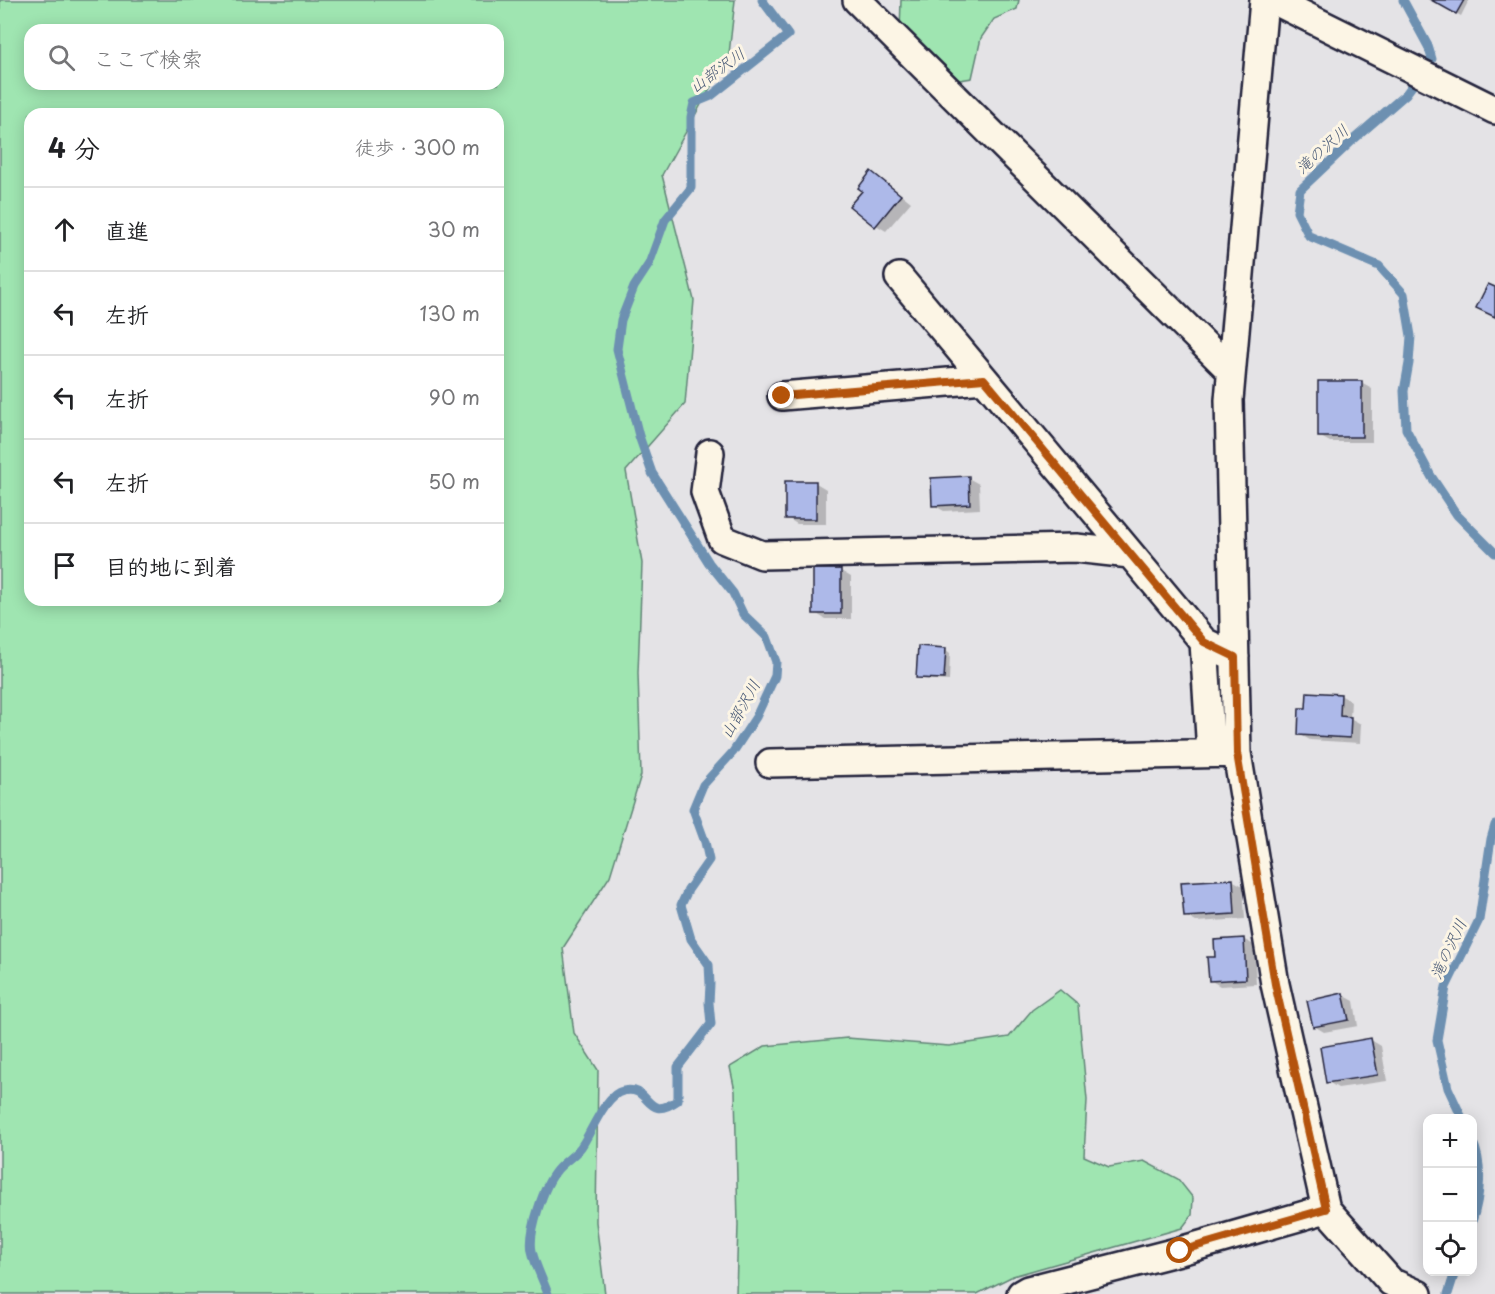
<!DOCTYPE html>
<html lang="ja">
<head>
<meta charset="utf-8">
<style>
	body { margin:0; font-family:"Playpen Sans","Klee One",sans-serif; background:#f2f2f2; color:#202124 }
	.controls { position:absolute; right:18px; bottom:18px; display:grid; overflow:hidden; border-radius:12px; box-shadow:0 3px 15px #0003 }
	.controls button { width:54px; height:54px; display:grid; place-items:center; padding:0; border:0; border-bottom:2px solid #e0e0e0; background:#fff; color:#202124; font:30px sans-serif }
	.stop { position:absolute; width:18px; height:18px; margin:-14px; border:4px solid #b45309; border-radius:50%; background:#fff }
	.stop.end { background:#b45309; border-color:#fff; box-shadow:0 2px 6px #0008 }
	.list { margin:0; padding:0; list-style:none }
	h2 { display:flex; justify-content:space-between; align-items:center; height:78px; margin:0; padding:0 24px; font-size:26px }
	h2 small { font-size:20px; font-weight:400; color:#757577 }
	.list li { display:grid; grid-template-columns:39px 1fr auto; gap:18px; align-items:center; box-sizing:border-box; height:84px; padding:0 24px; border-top:2px solid #e0e0e0 }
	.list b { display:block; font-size:22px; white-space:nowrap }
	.list em { font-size:20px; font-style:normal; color:#757577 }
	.icon { flex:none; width:33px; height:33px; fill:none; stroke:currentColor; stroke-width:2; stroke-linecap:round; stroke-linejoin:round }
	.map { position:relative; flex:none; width:1495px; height:1294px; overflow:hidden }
	.search { position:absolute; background:#fff; box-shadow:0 3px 15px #0003; left:24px; top:24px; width:480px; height:66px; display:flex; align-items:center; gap:15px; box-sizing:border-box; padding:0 21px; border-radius:18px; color:#757577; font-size:22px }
	.panel { position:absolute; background:#fff; box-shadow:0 3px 15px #0003; left:24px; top:108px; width:480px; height:498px; border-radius:18px }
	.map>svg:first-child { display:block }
	.green { fill:#9fe5b1; stroke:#608476; stroke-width:1.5; fill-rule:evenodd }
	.shadow { fill:#0003 }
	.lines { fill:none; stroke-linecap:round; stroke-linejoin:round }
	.stream { stroke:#6d90b1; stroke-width:9 }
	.building { fill:#adb9e9; stroke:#22223b; stroke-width:1.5 }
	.minor-casing { stroke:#22223b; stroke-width:32 }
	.minor { stroke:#fcf5e5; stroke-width:27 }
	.route { stroke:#b45309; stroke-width:8 }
	.labels { text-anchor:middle; stroke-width:6; stroke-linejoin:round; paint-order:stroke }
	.water-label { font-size:16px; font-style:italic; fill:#485976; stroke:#fcf5e5 }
</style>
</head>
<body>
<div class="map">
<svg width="1495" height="1294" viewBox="0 0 1495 1294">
	<rect width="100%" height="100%" fill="#e4e3e6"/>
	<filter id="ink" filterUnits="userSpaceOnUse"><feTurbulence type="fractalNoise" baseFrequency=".0167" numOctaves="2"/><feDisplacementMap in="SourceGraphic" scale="12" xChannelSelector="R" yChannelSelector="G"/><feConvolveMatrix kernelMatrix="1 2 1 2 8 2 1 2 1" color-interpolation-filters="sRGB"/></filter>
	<g filter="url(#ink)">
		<!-- green -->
		<path class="green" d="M0 0H735L729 54 662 175 694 300 685 404 626 471 642 563 638 673 641 775 610 876 563 948 574 1033 598 1070 596 1222 605 1294H0ZM30 30H498V84H30ZM30 114H498V600H30Z
			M901 0H1019L1017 9 994 19 981 38 972 78 941 83 900 33Z
			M1060 990 1078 1005 1087 1100 1084 1156 1109 1167 1144 1161 1178 1179 1193 1198 1192 1215 1182 1228 1013 1276 977 1294H736L738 1225 735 1091 730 1067 765 1046 847 1038 949 1046 1009 1037 1032 1010Z"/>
		<!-- shadow -->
		<path class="shadow" d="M1432 0H1469L1461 16Z
			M872 173 882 179 911 202 886 231 876 225 864 191Z
			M1361 383 1372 389V442H1330L1319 436Z
			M968 478 979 484 980 509 944 511 933 505Z
			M816 483 826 489V524H797L787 518Z
			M815 571H841L851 577V619H825L815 613Z
			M946 650 950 653 949 681 922 679 918 677Z
			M1340 695 1351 701 1350 718 1361 724 1360 743 1310 740 1299 734 1308 709Z
			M1232 880 1243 886 1245 919 1196 922 1185 916Z
			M1243 939 1254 945 1256 984 1220 986 1210 980 1217 958Z
			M1343 995 1354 1001 1358 1026 1324 1032 1314 1026Z
			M1371 1040 1381 1046 1387 1081 1338 1088 1328 1082Z"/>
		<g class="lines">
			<!-- stream -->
			<path class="stream" d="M1403 0 1428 46 1432 59 1406 94 1353 140 1300 190 1297 212 1309 236 1379 266 1404 294 1411 336 1409 363 1404 391 1406 429 1431 476 1457 515 1495 553
				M1462 1118 1448 1088 1437 1040 1446 987 1479 920 1491 839 1495 825
				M1472 1140C1484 1165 1480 1197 1472 1222
				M548 1294C543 1280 535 1265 532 1251 528 1232 544 1185 557 1170 565 1160 577 1155 583 1144 592 1130 606 1094 623 1091 652 1084 644 1124 678 1100V1067L711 1024 709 1003 710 984 709 965 691 939 681 905 688 890 709 860 705 842 693 809 703 785 733 752 756 717 775 676 776 662 767 637 743 614 733 593 709 563 652 473 639 436 617 349 621 320 634 287 649 264 665 220 691 188V117L694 103 711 96 788 35 762 0
				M1448 1294 1455 1272"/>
		</g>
		<!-- building -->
		<path class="building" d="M1431 0H1464L1456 14Z
			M871 171 901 195 875 227 849 206 862 191 858 188Z
			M1488 284 1495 287V317L1476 308Z
			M1318 381H1362V437H1318Z
			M969 476 970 504 932 506 931 478Z
			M785 481H816V519H785Z
			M813 569H841V614H813Z
			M918 646 946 648 944 679 916 678Z
			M1307 692 1341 694 1340 716 1351 717 1350 738 1298 735 1299 708H1306Z
			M1233 879 1235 914 1184 917 1181 882Z
			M1244 938 1246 979 1209 981 1207 957H1215L1214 940Z
			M1343 993 1349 1020 1313 1027 1307 1001Z
			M1371 1038 1378 1075 1326 1083 1320 1047Z"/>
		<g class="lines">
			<defs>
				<path id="minor" d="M857 0 1231 371
					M1264 0 1229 400 1237 753 1275 984 1326 1209 1391 1282 1418 1294
					M1273 0 1495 110
					M899 277 1204 642 1235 657
					M782 396 984 379
					M710 453 705 492 722 539 762 555 1076 548 1130 554
					M1204 642 1211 753
					M770 763 1237 753
					M1021 1294 1028 1290 1180 1251 1326 1209"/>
			</defs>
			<!-- minor casing -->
			<use href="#minor" class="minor-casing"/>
			<!-- minor -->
			<use href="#minor" class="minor"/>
		</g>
	</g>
	<g class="lines" filter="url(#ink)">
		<!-- route -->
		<path class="route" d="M782 396 984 379 1204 642 1235 657 1237 753 1275 984 1326 1209 1180 1251"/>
	</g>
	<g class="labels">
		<!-- water labels -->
		<g class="water-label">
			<text transform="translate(717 70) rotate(-36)" y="6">山部沢川</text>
			<text transform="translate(1322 149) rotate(-42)" y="6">滝の沢川</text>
			<text transform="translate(740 709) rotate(-61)" y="6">山部沢川</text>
			<text transform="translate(1448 949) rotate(-65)" y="6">滝の沢川</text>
		</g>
	</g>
</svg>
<div class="controls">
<button>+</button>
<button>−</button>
<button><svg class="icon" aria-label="locate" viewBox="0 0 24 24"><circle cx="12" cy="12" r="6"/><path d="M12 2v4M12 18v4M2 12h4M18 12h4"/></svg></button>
</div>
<div class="stop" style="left:1180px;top:1251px"></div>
<div class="stop end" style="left:782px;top:396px"></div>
<div class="search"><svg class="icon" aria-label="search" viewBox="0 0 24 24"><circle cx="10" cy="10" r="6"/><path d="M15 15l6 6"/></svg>ここで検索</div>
<section class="panel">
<h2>4 分<small>徒歩 · 300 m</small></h2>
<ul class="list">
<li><svg class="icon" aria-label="ahead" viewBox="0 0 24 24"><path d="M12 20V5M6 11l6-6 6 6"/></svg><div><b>直進</b></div><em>30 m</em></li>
<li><svg class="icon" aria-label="left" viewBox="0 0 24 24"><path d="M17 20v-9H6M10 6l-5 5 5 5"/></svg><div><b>左折</b></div><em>130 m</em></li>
<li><svg class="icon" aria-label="left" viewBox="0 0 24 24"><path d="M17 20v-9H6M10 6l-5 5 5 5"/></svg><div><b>左折</b></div><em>90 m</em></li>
<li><svg class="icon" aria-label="left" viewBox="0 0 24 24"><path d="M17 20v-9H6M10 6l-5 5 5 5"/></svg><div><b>左折</b></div><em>50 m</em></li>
<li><svg class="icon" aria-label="arrive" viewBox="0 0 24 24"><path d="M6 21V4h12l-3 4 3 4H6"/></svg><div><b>目的地に到着</b></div></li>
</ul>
</section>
</div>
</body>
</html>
